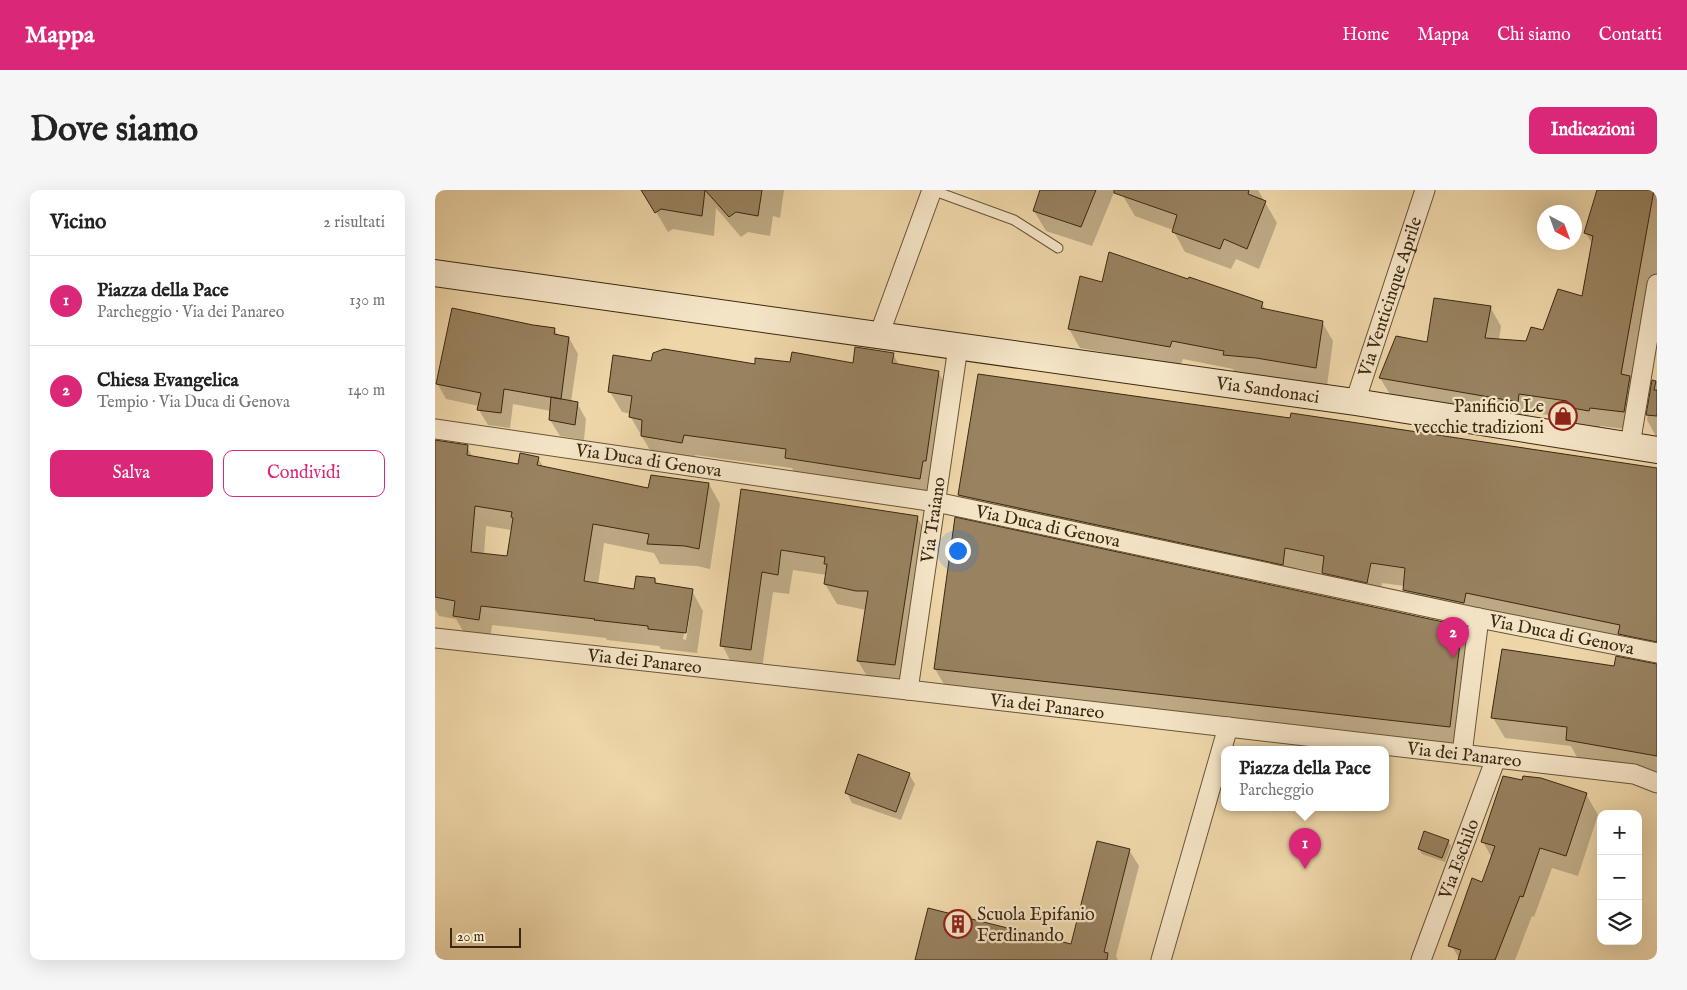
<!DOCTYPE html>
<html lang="it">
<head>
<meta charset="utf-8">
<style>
	body { margin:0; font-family:"IM FELL English",serif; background:#f6f6f6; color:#222 }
	.controls { position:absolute; right:15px; bottom:15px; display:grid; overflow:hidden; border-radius:10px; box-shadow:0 5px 20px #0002 }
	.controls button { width:45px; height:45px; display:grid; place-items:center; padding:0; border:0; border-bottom:1px solid #e0e0e0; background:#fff; color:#222; font:25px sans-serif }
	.compass { position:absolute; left:1102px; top:15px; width:45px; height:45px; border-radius:50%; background:#fff; box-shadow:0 5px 20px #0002; rotate:139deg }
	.scale { position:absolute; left:15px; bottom:12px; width:71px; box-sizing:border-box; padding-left:5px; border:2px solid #3b2810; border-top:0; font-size:14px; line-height:18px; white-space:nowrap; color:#3b2810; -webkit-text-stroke:4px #f4e4c6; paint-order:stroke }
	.you { position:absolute; left:522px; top:360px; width:18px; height:18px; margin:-12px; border:4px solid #fff; border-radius:50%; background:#1a73e8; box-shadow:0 0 0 8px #1a73e833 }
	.badge { display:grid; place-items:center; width:32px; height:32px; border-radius:50%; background:#db2777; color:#fff; font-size:16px; font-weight:700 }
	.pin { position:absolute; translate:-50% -41px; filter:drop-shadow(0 1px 2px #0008) }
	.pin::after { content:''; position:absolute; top:26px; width:18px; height:15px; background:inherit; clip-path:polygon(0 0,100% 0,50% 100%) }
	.popup { position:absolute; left:786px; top:556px; width:168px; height:65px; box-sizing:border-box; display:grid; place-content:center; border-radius:10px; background:#fff; filter:drop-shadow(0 1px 4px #0005); font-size:16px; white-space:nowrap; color:#767676 }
	.popup b { font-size:19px; color:#222 }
	.popup::after { content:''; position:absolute; left:50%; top:100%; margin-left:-10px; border:10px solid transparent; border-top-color:#fff }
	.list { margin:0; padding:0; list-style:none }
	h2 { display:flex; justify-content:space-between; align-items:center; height:65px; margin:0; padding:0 20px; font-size:21px }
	h2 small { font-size:16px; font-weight:400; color:#767676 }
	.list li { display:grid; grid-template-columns:32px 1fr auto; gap:15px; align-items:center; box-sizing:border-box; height:90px; padding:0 20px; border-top:1px solid #e0e0e0 }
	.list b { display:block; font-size:19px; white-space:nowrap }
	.list p { margin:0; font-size:16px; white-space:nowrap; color:#767676 }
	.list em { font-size:16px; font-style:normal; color:#767676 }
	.actions { display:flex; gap:10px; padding:15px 20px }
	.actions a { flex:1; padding:11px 0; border:1px solid #db2777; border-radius:10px; text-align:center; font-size:18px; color:#db2777 }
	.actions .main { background:#db2777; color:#fff }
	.icon { flex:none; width:28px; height:28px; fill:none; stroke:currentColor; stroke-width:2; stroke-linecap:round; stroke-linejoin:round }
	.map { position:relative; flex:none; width:1222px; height:770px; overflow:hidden; border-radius:10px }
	header { display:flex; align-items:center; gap:30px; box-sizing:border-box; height:70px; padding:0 25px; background:#db2777; color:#fff }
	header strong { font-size:24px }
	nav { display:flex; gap:28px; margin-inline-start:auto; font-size:18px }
	.intro { display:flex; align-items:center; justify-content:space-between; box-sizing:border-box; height:120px; padding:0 30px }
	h1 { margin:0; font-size:35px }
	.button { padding:12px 22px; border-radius:10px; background:#db2777; color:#fff; font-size:18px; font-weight:700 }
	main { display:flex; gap:30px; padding:0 30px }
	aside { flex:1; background:#fff; border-radius:10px; box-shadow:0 5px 20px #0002 }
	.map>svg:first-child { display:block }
	.shadow { fill:#0003; fill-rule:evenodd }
	.building { fill:#98825f; stroke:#3b2810; fill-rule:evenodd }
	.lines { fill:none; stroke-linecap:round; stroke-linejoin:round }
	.lane-casing { stroke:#685436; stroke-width:11 }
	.street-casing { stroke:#685436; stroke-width:21 }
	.secondary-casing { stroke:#3b2810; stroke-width:28 }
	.lane { stroke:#f4e4c6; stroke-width:9 }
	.street { stroke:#f4e4c6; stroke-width:19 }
	.secondary { stroke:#f4e4c6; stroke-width:26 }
	.labels { text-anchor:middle; stroke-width:4.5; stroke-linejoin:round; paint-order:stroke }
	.street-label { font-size:18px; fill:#3b2810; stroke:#f4e4c6 }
	.poi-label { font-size:18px; fill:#3b2810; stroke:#f4e4c6; text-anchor:end }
</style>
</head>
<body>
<header>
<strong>Mappa</strong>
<nav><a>Home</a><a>Mappa</a><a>Chi siamo</a><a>Contatti</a></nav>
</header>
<div class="intro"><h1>Dove siamo</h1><a class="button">Indicazioni</a></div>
<main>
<aside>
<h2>Vicino<small>2 risultati</small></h2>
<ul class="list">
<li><span class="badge">1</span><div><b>Piazza della Pace</b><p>Parcheggio · Via dei Panareo</p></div><em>130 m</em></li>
<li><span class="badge">2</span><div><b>Chiesa Evangelica</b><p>Tempio · Via Duca di Genova</p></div><em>140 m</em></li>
</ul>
<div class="actions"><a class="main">Salva</a><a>Condividi</a></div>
</aside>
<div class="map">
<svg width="1222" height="770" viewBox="0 0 1222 770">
	<rect width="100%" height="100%" fill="#eed6a8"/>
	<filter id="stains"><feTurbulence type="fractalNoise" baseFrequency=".004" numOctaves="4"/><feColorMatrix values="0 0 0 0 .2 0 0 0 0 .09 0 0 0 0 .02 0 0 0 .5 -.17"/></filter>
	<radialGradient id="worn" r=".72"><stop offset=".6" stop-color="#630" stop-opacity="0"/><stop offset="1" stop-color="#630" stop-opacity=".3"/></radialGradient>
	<!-- shadow -->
	<path class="shadow" d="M208 0H349L345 28 338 26 335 46 313 42 306 47 281 18 279 46 238 39 233 42Z
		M607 0H680L657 56 611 41 599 21Z
		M689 0H823L842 33 824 79 801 69 796 79 750 62 738 40 700 26 688 6Z
		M1163 0H1222V112L1199 240 1165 236V240L1143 236 1139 229 1094 222 1093 230 956 206 945 188 993 153 1055 117 1066 136 1064 150 1092 153 1108 142 1148 107 1158 55 1150 42Z
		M668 94 827 113 831 121 887 132 898 151 892 196 800 184 798 179 748 169 745 176 645 158 634 139Z
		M97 136 119 139 124 146 134 148 143 164 136 212 142 213 151 229 149 250 125 246 115 230 116 221 78 214 75 238 53 235 44 220V216L11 209 2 193Z
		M458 164 464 175 503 182 515 202 496 309 363 289 357 278 260 265 259 273 219 267 195 226 196 224 187 222 175 202 217 172 321 175 356 174H419Z
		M1218 192H1222V248L1212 230Z
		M0 251 32 256 38 268 85 275 103 268 109 278 214 300 274 294 285 314 275 379 262 376 225 374 219 363 169 353 163 395 200 400 220 389 223 395 257 401 268 421 262 463 226 459 224 456 172 450 171 448 57 435 55 450 31 446 21 429 4 426 0 419ZM51 336 77 340 73 367 49 364ZM254 417H256L251 450 248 449Z
		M1222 279V469L981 421 969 400V396L947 393 943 413 900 403 888 383 862 378 859 395 536 326 524 305Z
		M307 300 482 327 493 347 471 495 435 491 423 471 431 420 402 414 390 394 392 385 358 380 354 404 338 402 327 479 298 476 287 455Z
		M1026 437 1038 457 1026 557 512 499 500 479Z
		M1222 474V584L1144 571 1136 556 1070 548 1058 528 1181 477Z
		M474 584 480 594 466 630 417 613 412 603Z
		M1151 604 1163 625 1143 686 1117 678 1099 727 1097 726 1080 770H1025L1015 753 1048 693 1057 668 1048 652Z
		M1013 651 1016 656 1010 672 987 664 984 659Z
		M694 660 704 676 681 766 683 770H481L637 755Z"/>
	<!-- building -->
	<path class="building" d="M206 0H270L267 26 226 19 220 23Z
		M270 0H327L323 26 301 22 294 27Z
		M605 0H661L646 37 598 21Z
		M679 0H814L813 4 831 11 812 59 789 49 785 59 737 42 742 25 679 3Z
		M1162 0H1219L1186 184 1195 186 1189 222 1155 218 1154 221 1131 217 1132 211 1084 204 1083 212 944 188 961 146 992 152 999 108 1056 116 1050 148 1091 151 1096 137 1108 140 1123 99 1147 106 1158 46 1149 43Z
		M674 62 753 89 754 87 828 112 826 118 888 131 881 178 821 168 788 165 789 161 737 151 735 157 633 139 645 86 667 92Z
		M17 118 98 135 120 138 119 144 134 147 126 209 69 199 66 223 42 220 46 203 1 194Z
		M420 157 459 163 457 173 504 181 491 271H488L485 289 350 268 351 259 249 245 247 253 206 246 207 230 194 227 197 206 173 202 178 165 216 171 218 163 229 159 320 174V168L355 172 357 162 418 173Z
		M543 184 855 228 856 223 1222 278V452L1183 444 1185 435 1031 403 1029 413 968 400 970 378 936 373 932 393 887 383 889 366 850 358 848 375 523 305Z
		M1217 190 1221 191 1219 200H1222V226L1211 225Z
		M116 207 143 212 140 235 114 230Z
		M0 250 33 255 32 265 83 274 85 263 104 267 102 275 213 298 216 285 274 293 264 359 250 356 212 354 214 344 158 334 149 391 199 399 201 386 220 388V393L258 399 251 443 213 439V436L159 430 160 429 46 416 44 430 18 426 20 411 0 407ZM40 316 77 322 76 327 78 328 72 366 36 362Z
		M306 299 483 326 460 475 422 471 433 401H421L389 394 392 374H389L390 367 346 360 343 385 327 382 316 460 285 456Z
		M520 327 1027 436 1015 537 499 479Z
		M1067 459 1179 476 1181 466 1222 474V566L1131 550 1132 537 1056 528Z
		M423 564 475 583 461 622 410 603Z
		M1068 586 1087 590 1088 586 1106 588 1152 603 1131 666 1105 658 1088 707 1085 706 1060 770H1023L1026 760 1013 756 1037 688 1047 692 1060 656 1046 652Z
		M989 641 1014 650 1007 668 983 659Z
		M662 651 695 659 669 762 673 763 672 770H480L493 718 636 754Z"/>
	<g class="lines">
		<defs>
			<path id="lane" d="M497 0 579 30 623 58"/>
			<g id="street">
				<path d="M444 145 497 0"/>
				<path id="s1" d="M920 212 990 0"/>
				<path id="s2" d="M0 239 501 312 1044 428 1222 463"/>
				<path d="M1195 255 1222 94"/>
				<path id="s3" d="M0 448 473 500 1199 584 1222 593"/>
				<path id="s4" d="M473 500 523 157"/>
				<path d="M1027 564 1044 428"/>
				<path d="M726 770 793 537"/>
				<path id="s5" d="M986 770 1061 568"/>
			</g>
			<g id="secondary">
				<path id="s6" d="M0 83 920 212 1222 260"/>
			</g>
		</defs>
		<!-- lane casing -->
		<use href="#lane" class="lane-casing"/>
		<!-- street casing -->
		<use href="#street" class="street-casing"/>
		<!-- secondary casing -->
		<use href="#secondary" class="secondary-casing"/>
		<!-- lane -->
		<use href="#lane" class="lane"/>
		<!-- street -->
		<use href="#street" class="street"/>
		<!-- secondary -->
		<use href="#secondary" class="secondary"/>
	</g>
	<!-- icons -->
	<defs>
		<symbol id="shop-ring" viewBox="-11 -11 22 22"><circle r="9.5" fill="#f4e4c6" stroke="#8f2418" stroke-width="1.5"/><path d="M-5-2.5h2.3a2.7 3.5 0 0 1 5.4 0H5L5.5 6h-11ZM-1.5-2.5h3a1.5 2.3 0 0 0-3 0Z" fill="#8f2418"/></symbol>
		<symbol id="building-ring" viewBox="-11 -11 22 22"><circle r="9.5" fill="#f4e4c6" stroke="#8f2418" stroke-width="1.5"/><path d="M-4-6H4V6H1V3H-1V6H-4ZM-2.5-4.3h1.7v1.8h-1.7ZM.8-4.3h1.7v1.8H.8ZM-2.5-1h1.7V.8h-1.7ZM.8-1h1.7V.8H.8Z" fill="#8f2418"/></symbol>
	</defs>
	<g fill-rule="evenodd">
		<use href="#shop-ring" x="1112" y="210" width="32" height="32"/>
		<use href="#building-ring" x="507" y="718" width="32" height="32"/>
	</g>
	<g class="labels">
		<!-- street labels -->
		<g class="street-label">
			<text dy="6" stroke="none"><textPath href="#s1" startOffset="111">Via Venticinque Aprile</textPath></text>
			<text dy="6" stroke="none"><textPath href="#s6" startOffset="841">Via Sandonaci</textPath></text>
			<text dy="6" stroke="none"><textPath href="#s2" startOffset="216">Via Duca di Genova</textPath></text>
			<text dy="6" stroke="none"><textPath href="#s4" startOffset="172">Via Traiano</textPath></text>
			<text dy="6" stroke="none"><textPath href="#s2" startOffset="621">Via Duca di Genova</textPath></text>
			<text dy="6" stroke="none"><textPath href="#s2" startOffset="1146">Via Duca di Genova</textPath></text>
			<text dy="6" stroke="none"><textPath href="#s3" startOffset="211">Via dei Panareo</textPath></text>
			<text dy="6" stroke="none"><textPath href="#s3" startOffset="616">Via dei Panareo</textPath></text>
			<text dy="6" stroke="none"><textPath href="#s3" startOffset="1036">Via dei Panareo</textPath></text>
			<text dy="6" stroke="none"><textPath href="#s5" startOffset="108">Via Eschilo</textPath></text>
		</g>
		<!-- poi labels -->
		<g class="poi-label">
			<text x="1109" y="222">Panificio Le<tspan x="1109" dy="21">vecchie tradizioni</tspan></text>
			<text x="542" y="730" text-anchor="start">Scuola Epifanio<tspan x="542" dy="21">Ferdinando</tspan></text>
		</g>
	</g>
	<rect width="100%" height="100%" filter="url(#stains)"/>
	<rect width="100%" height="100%" fill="url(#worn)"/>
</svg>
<div class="controls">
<button>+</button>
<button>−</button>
<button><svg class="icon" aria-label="layers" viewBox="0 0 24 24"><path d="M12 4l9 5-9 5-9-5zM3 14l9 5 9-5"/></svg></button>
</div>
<svg class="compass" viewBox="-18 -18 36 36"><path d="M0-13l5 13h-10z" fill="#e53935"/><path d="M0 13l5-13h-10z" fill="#767676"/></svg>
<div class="scale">20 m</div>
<div class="you"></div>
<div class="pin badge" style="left:870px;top:679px">1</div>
<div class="popup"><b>Piazza della Pace</b>Parcheggio</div>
<div class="pin badge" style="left:1018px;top:468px">2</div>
</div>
</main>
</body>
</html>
